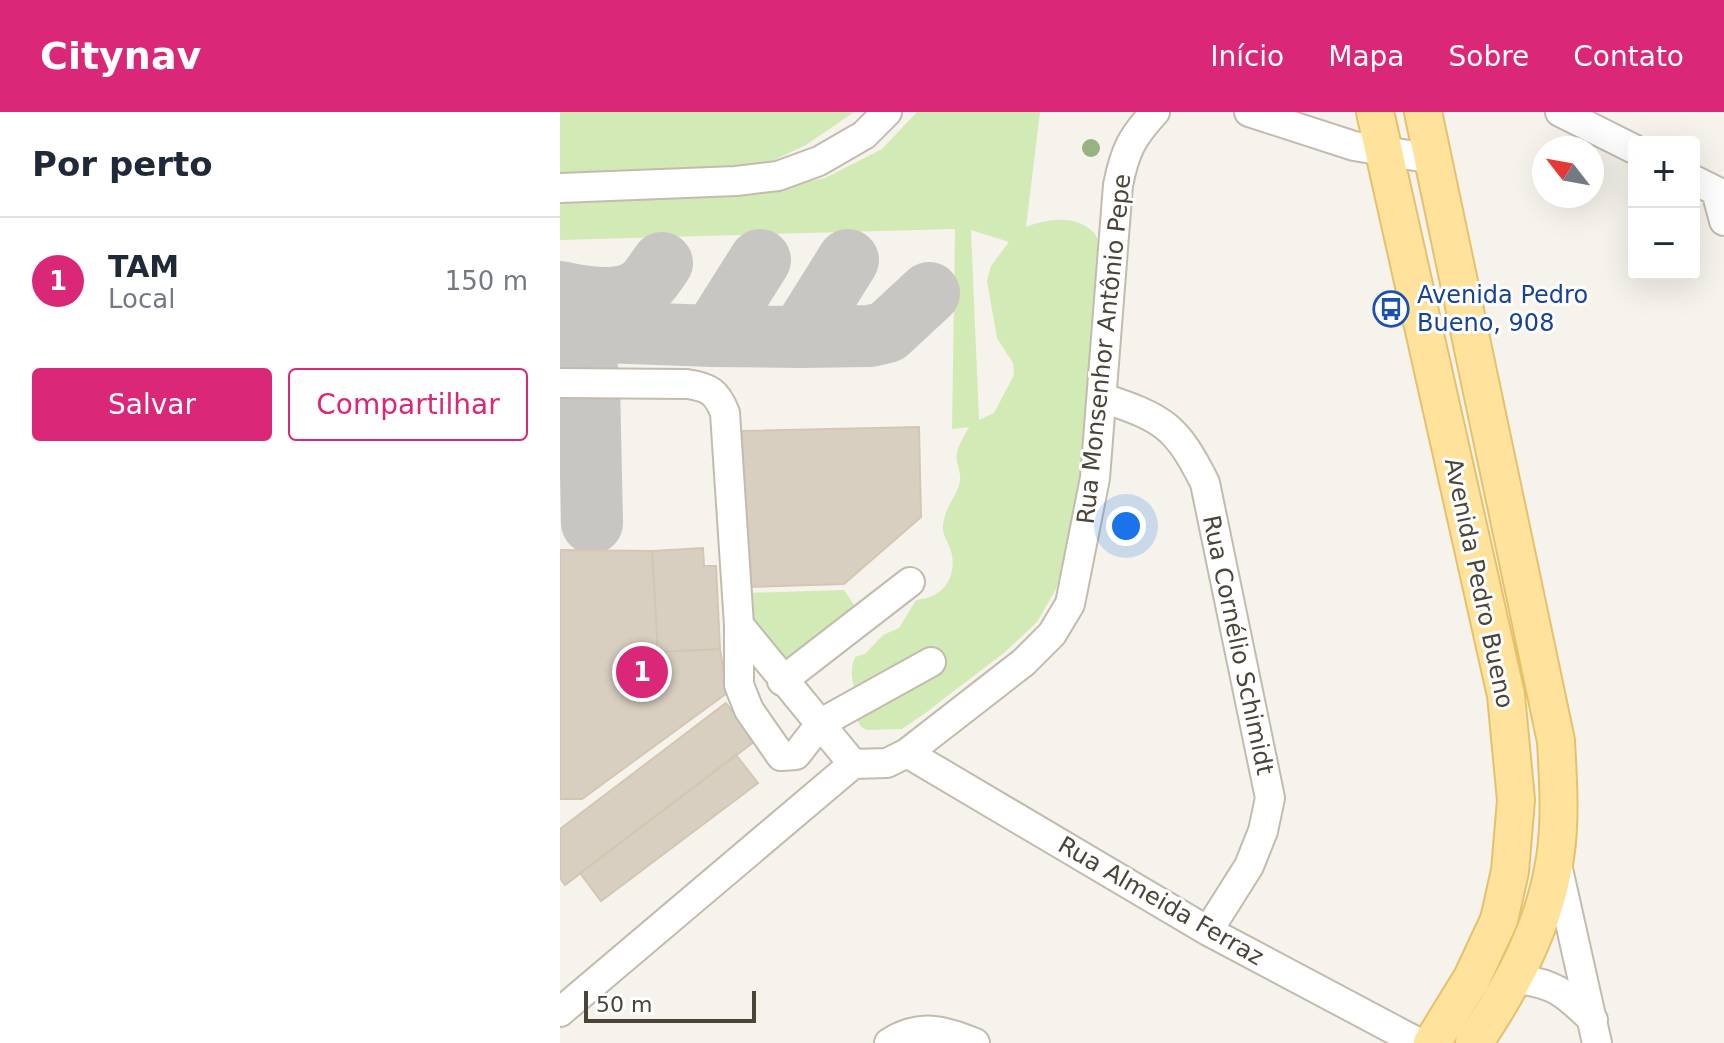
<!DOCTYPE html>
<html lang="pt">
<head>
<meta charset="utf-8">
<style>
	body { margin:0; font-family:"DejaVu Sans",sans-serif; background:#f2f2f3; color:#1f2937 }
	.controls { position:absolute; right:24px; top:24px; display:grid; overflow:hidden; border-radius:8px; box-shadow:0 8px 32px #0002 }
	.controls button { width:72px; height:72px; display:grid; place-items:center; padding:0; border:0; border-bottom:2px solid #e0e1e3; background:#fff; color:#1f2937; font:40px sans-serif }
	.compass { position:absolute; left:972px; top:24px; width:72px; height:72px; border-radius:50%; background:#fff; box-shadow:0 8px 32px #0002; rotate:301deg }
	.scale { position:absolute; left:24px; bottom:20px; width:172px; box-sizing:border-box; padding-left:8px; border:4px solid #4b4439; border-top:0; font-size:22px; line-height:28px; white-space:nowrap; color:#4b4439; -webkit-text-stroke:6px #fff; paint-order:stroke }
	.you { position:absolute; left:566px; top:414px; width:28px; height:28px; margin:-20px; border:6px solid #fff; border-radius:50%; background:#1a73e8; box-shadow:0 0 0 12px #1a73e833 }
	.badge { display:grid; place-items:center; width:52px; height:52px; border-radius:50%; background:#db2777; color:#fff; font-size:26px; font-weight:700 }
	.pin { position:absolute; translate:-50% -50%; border:4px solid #fff; box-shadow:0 2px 8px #0006 }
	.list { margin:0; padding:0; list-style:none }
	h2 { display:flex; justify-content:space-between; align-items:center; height:104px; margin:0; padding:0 32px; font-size:34px }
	h2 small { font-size:26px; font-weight:400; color:#747a83 }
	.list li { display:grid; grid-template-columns:52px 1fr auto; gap:24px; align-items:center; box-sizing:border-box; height:128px; padding:0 32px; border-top:2px solid #e0e1e3 }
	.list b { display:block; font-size:30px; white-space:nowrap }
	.list p { margin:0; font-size:26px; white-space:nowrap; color:#747a83 }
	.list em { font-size:26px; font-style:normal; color:#747a83 }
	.actions { display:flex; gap:16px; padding:24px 32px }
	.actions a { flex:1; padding:18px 0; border:2px solid #db2777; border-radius:8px; text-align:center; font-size:28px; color:#db2777 }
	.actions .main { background:#db2777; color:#fff }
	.map { position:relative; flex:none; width:1164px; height:931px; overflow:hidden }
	header { display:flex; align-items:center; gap:48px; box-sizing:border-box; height:112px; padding:0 40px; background:#db2777; color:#fff }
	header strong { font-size:38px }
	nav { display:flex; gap:44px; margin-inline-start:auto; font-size:28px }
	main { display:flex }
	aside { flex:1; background:#fff }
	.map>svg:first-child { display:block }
	.green { fill:#d2eab5; fill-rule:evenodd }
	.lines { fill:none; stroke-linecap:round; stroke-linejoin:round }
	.taxiway { stroke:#c8c6c3; stroke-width:62 }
	.building { fill:#d8cfc1; stroke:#d3c7b4; stroke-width:2 }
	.minor-casing { stroke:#c2bbae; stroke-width:32 }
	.major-casing { stroke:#e6c16a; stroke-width:40 }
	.minor { stroke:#fff; stroke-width:28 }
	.major { stroke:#ffe39c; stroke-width:36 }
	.tree { fill:#97b381 }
	.labels { text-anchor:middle; stroke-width:6; stroke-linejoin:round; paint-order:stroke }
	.transit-label { font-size:24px; fill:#164399; stroke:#fff; text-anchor:start }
	.street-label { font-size:24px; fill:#4b4439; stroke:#fff }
</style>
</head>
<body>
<header>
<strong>Citynav</strong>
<nav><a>Início</a><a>Mapa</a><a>Sobre</a><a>Contato</a></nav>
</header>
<main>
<aside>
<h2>Por perto<small></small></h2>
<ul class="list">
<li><span class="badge">1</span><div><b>TAM</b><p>Local</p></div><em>150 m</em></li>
</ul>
<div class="actions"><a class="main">Salvar</a><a>Compartilhar</a></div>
</aside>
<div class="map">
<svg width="1164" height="931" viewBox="0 0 1164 931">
	<rect width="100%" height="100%" fill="#f6f3ec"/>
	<!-- green -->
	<path class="green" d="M0 0H294L246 33 193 58 0 66Z
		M357 0H480L466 115C487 107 516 102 534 121 538 125 540 135 542 140L527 368 496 477 477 510 445 540 364 602 342 617 307 618 301 615 297 607C302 585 285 568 295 545L305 542 323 523 339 516 356 488C381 486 396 469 392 443 390 432 382 424 383 414 384 395 399 382 400 368 401 363 398 355 397 350 395 337 403 326 409 315L392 317 395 117 0 128V84H180L265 66 322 37ZM411 118 449 130 431 154 427 169 437 226 453 251 454 263 434 301 419 308Z
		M284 478 299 500 222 559 186 511 184 481Z"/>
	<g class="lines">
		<!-- taxiway -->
		<path class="taxiway" d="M0 180C23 185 62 192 82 176 90 170 96 159 102 151
			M0 192 42 220 152 224 200 148
			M1 208 26 250 29 271 32 411
			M152 224 240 225 288 148
			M240 225 310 224 327 220 369 181"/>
	</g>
	<!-- building -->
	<path class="building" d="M359 315 361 405 284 472 185 475 182 319Z
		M143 436 144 454H156L160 537 98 540 92 439Z
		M0 438 92 439 98 540 160 537 167 581 22 687H0Z
		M166 591 195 629 5 773 0 766V717Z
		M176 643 198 671 41 789 20 761Z"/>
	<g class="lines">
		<defs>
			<path id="minor" d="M689 0 794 34 873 47
				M1000 0 1074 37
				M1134 68 1156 79 1164 109
				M0 76 176 69 218 64 259 49 304 23 327 0
				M0 271 127 272C149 275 157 280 165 301L179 513V573L189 598 221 644 236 643 261 611 371 550
				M543 286C603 306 616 313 645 371L710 686 703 719 689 754 648 819
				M179 513 293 652
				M222 569 350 470
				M347 641 648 819 859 931
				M996 748 1037 931
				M954 867C994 870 1006 882 1033 908
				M0 900 293 652 327 651 347 641 464 550 492 522 510 492 535 366 558 73C565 39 571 26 595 0
				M329 931C359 911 384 918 415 931"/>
			<path id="major" d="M815 0 946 583 956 688 950 759 939 808 912 866 872 931
				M863 0 996 629C998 667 1001 708 995 746 985 815 952 874 914 931"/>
		</defs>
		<!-- minor casing -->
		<use href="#minor" class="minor-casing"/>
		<!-- major casing -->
		<use href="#major" class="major-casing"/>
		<!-- minor -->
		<use href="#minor" class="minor"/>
		<!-- major -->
		<use href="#major" class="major"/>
	</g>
	<!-- trees -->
	<circle class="tree" cx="531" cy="36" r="9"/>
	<!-- icons -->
	<defs>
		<symbol id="bus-ring" viewBox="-11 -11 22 22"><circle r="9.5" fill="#fff" stroke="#1a4fb4" stroke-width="1.5"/><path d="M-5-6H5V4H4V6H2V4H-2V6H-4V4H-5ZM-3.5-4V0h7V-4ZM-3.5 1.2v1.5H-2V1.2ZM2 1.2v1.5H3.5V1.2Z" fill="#1a4fb4"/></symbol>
	</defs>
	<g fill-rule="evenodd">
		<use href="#bus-ring" x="811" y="177" width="40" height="40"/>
	</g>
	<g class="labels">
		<!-- transit labels -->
		<g class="transit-label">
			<text x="857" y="191">Avenida Pedro<tspan x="857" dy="28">Bueno, 908</tspan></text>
		</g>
		<!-- street labels -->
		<g class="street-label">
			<text transform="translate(544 237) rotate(-84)" y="8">Rua Monsenhor Antônio Pepe</text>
			<text transform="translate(919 471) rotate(78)" y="8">Avenida Pedro Bueno</text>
			<text transform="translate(678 533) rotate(78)" y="8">Rua Cornélio Schimidt</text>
			<text transform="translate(601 789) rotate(30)" y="8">Rua Almeida Ferraz</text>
		</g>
	</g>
</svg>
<div class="controls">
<button>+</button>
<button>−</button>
</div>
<svg class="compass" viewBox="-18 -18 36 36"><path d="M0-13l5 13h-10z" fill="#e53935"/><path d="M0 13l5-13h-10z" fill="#747a83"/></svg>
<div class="scale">50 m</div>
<div class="you"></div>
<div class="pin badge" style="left:82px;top:560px">1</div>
</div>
</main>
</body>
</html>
